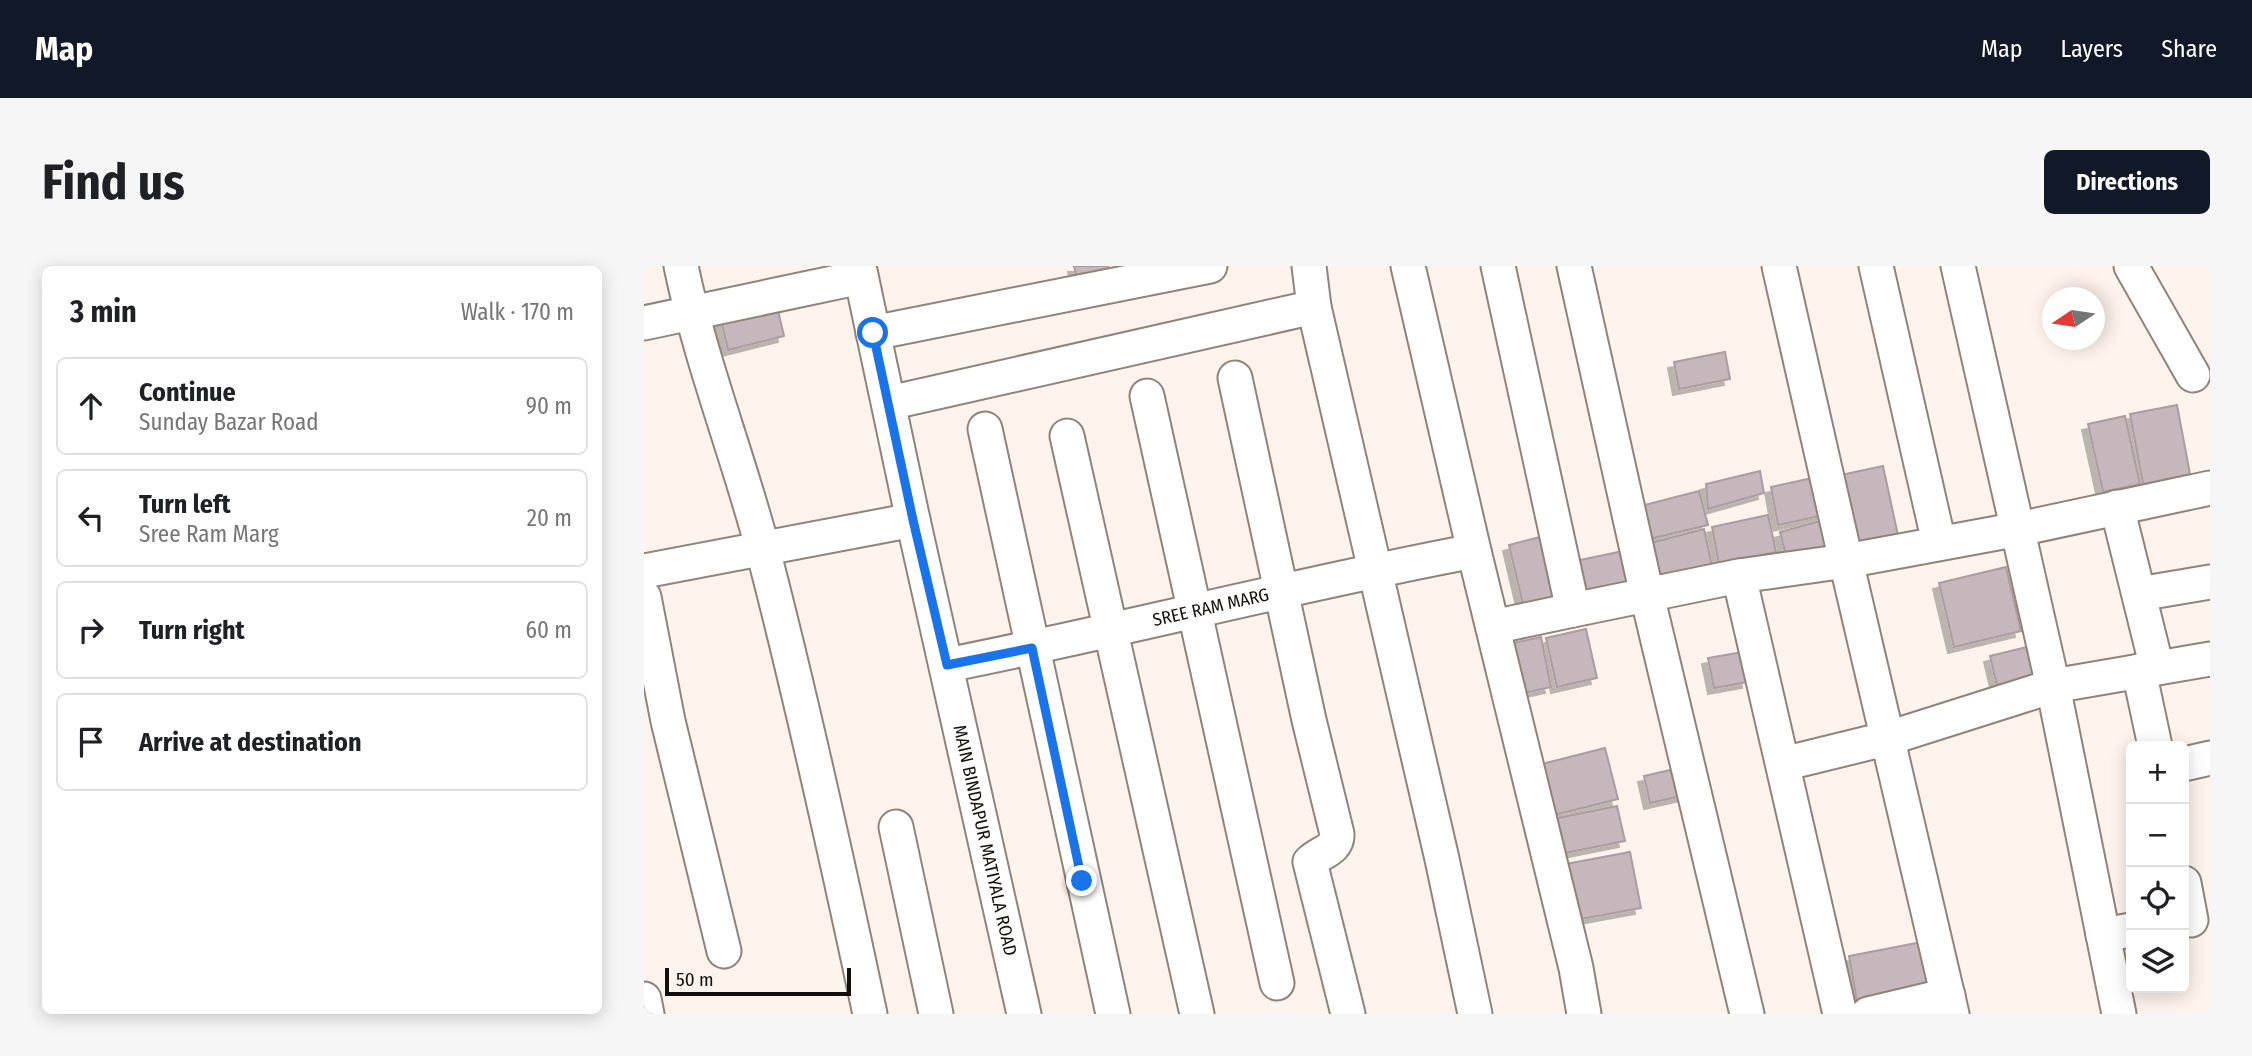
<!DOCTYPE html>
<html lang="en">
<head>
<meta charset="utf-8">
<style>
	body { margin:0; font-family:"Fira Sans Condensed",sans-serif; background:#f6f6f6; color:#202124 }
	.controls { position:absolute; right:21px; bottom:21px; display:grid; overflow:hidden; border-radius:10px; box-shadow:0 4px 18px #0003 }
	.controls button { width:63px; height:63px; display:grid; place-items:center; padding:0; border:0; border-bottom:2px solid #e0e0e0; background:#fff; color:#202124; font:35px sans-serif }
	.compass { position:absolute; left:1398px; top:21px; width:63px; height:63px; border-radius:50%; background:#fff; box-shadow:0 4px 18px #0003; rotate:257deg }
	.scale { position:absolute; left:21px; bottom:18px; width:186px; box-sizing:border-box; padding-left:7px; border:4px solid #130f0c; border-top:0; font-size:19px; line-height:24px; white-space:nowrap; color:#130f0c; -webkit-text-stroke:5px #fef4ed; paint-order:stroke }
	.stop { position:absolute; width:21px; height:21px; margin:-16px; border:5px solid #1a73e8; border-radius:50%; background:#fff }
	.stop.end { background:#1a73e8; border-color:#fff; box-shadow:0 2px 7px #0008 }
	.list { margin:0; padding:0; list-style:none }
	h2 { display:flex; justify-content:space-between; align-items:center; height:91px; margin:0; padding:0 28px; font-size:30px }
	h2 small { font-size:23px; font-weight:400; color:#757577 }
	.list li { display:grid; grid-template-columns:46px 1fr auto; gap:21px; align-items:center; box-sizing:border-box; height:98px; margin:0 14px 14px; padding:0 14px; border:2px solid #e0e0e0; border-radius:10px }
	.list b { display:block; font-size:26px; white-space:nowrap }
	.list p { margin:0; font-size:23px; white-space:nowrap; color:#757577 }
	.list em { font-size:23px; font-style:normal; color:#757577 }
	.icon { flex:none; width:38px; height:38px; fill:none; stroke:currentColor; stroke-width:2; stroke-linecap:round; stroke-linejoin:round }
	.map { position:relative; flex:none; width:1566px; height:748px; overflow:hidden; border-radius:10px }
	header { display:flex; align-items:center; gap:42px; box-sizing:border-box; height:98px; padding:0 35px; background:#111827; color:#fff }
	header strong { font-size:33px }
	nav { display:flex; gap:38px; margin-inline-start:auto; font-size:24px }
	.intro { display:flex; align-items:center; justify-content:space-between; box-sizing:border-box; height:168px; padding:0 42px }
	h1 { margin:0; font-size:49px }
	.button { padding:18px 32px; border-radius:10px; background:#111827; color:#fff; font-size:24px; font-weight:700 }
	main { display:flex; gap:42px; padding:0 42px }
	aside { flex:1; background:#fff; border-radius:10px; box-shadow:0 4px 18px #0003 }
	.map>svg:first-child { display:block }
	.building { fill:#c5b7bb; stroke:#aa9ca0; stroke-width:2; filter:url(#shadow) }
	.lines { fill:none; stroke-linecap:round; stroke-linejoin:round }
	.minor-casing { stroke:#8e847b; stroke-width:37 }
	.minor { stroke:#fff; stroke-width:33 }
	.route { stroke:#1a73e8; stroke-width:9 }
	.labels { text-anchor:middle; stroke-width:7; stroke-linejoin:round; paint-order:stroke }
	.street-label { font-size:18px; fill:#130f0c; stroke:#fef4ed }
</style>
</head>
<body>
<header>
<strong>Map</strong>
<nav><a>Map</a><a>Layers</a><a>Share</a></nav>
</header>
<div class="intro"><h1>Find us</h1><a class="button">Directions</a></div>
<main>
<aside>
<h2>3 min<small>Walk · 170 m</small></h2>
<ul class="list">
<li><svg class="icon" aria-label="ahead" viewBox="0 0 24 24"><path d="M12 20V5M6 11l6-6 6 6"/></svg><div><b>Continue</b><p>Sunday Bazar Road</p></div><em>90 m</em></li>
<li><svg class="icon" aria-label="left" viewBox="0 0 24 24"><path d="M17 20v-9H6M10 6l-5 5 5 5"/></svg><div><b>Turn left</b><p>Sree Ram Marg</p></div><em>20 m</em></li>
<li><svg class="icon" aria-label="right" viewBox="0 0 24 24"><path d="M7 20v-9h11M14 6l5 5-5 5"/></svg><div><b>Turn right</b></div><em>60 m</em></li>
<li><svg class="icon" aria-label="arrive" viewBox="0 0 24 24"><path d="M6 21V4h12l-3 4 3 4H6"/></svg><div><b>Arrive at destination</b></div></li>
</ul>
</aside>
<div class="map">
<svg width="1566" height="748" viewBox="0 0 1566 748">
	<defs>
		<filter id="shadow"><feDropShadow dx="-6" dy="6" stdDeviation="0" flood-color="#0004"/></filter>
	</defs>
	<rect width="100%" height="100%" fill="#fef4ed"/>
	<!-- building -->
	<path class="building" d="M430 0H464L468 14 435 22Z
		M133 40 140 70 84 84 77 54Z
		M1081 86 1086 113 1035 123 1030 96Z
		M1533 139 1546 208 1499 218 1486 148Z
		M1481 150 1496 218 1459 226 1444 158Z
		M1239 200 1255 274 1212 282 1197 209Z
		M1116 205 1120 227 1064 243 1062 218Z
		M1177 210 1185 248 1134 259 1127 221Z
		M1055 225 1064 259 1001 274 993 241Z
		M1124 249 1132 286 1075 298 1068 261Z
		M1180 254 1189 286 1144 298 1136 266Z
		M1060 263 1069 305 1012 317 1003 278Z
		M900 270 915 334 880 343 865 279Z
		M989 283 998 327 940 339 931 295Z
		M1362 301 1377 365 1310 381 1295 317Z
		M942 363 953 412 913 421 902 372Z
		M897 371 907 421 871 429 860 379Z
		M1383 381 1391 415 1354 424 1346 390Z
		M1099 386 1104 416 1070 422 1064 392Z
		M961 482 974 533 898 552 886 501Z
		M1035 502 1042 529 1006 537 1000 510Z
		M973 540 981 575 906 590 899 555Z
		M986 586 997 642 926 655 916 599Z
		M1278 676 1288 727 1214 741 1205 690Z"/>
	<g class="lines">
		<defs>
			<g id="minor">
				<path d="M37 0C57 97 94 189 119 284 159 438 193 593 226 748"/>
				<path id="s1" d="M215 0 269 254 380 748"/>
				<path d="M665 0 670 41 798 593 831 748"/>
				<path d="M764 0 830 285 932 702 940 748"/>
				<path d="M930 0 1003 329 1103 748"/>
				<path d="M1232 0 1295 277"/>
				<path d="M1314 0 1409 420 1475 748"/>
				<path d="M1487 0 1549 109"/>
				<path d="M0 57 217 11"/>
				<path d="M229 67 566 0"/>
				<path d="M591 112 665 454 693 568C694 584 676 586 666 596L704 748"/>
				<path d="M503 130 633 717"/>
				<path d="M245 137 670 41"/>
				<path d="M341 163 469 748"/>
				<path d="M423 170 553 748"/>
				<path d="M1473 241 1513 402"/>
				<path d="M0 305 269 254"/>
				<path d="M1095 310 1196 748"/>
				<path d="M1495 328 1566 316"/>
				<path d="M0 331 24 455 80 685"/>
				<path d="M929 344 1095 310 1202 295 1135 0"/>
				<path d="M849 361 929 344 854 0"/>
				<path id="s2" d="M303 399C480 364 654 318 830 285"/>
				<path d="M1495 405 1511 480"/>
				<path d="M1139 498 1245 472 1409 420 1566 393"/>
				<path d="M1540 498 1566 492"/>
				<path d="M252 561 292 748"/>
				<path d="M1540 617 1547 654"/>
				<path d="M1459 669 1487 664"/>
				<path d="M0 733 3 748"/>
				<path d="M1224 748 1304 729"/>
				<path d="M1308 748 1202 295 1375 263 1566 222"/>
			</g>
		</defs>
		<!-- minor casing -->
		<use href="#minor" class="minor-casing"/>
		<!-- minor -->
		<use href="#minor" class="minor"/>
	</g>
	<g class="lines">
		<!-- route -->
		<path class="route" d="M229 67 269 254 303 399 388 382 438 615"/>
	</g>
	<g class="labels">
		<!-- street labels -->
		<g class="street-label">
			<text dy="6" stroke="none"><textPath href="#s2" startOffset="270">SREE RAM MARG</textPath></text>
			<text dy="6" stroke="none"><textPath href="#s1" startOffset="588">MAIN BINDAPUR MATIYALA ROAD</textPath></text>
		</g>
	</g>
</svg>
<div class="controls">
<button>+</button>
<button>−</button>
<button><svg class="icon" aria-label="locate" viewBox="0 0 24 24"><circle cx="12" cy="12" r="6"/><path d="M12 2v4M12 18v4M2 12h4M18 12h4"/></svg></button>
<button><svg class="icon" aria-label="layers" viewBox="0 0 24 24"><path d="M12 4l9 5-9 5-9-5zM3 14l9 5 9-5"/></svg></button>
</div>
<svg class="compass" viewBox="-18 -18 36 36"><path d="M0-13l5 13h-10z" fill="#e53935"/><path d="M0 13l5-13h-10z" fill="#757577"/></svg>
<div class="scale">50 m</div>
<div class="stop" style="left:229px;top:67px"></div>
<div class="stop end" style="left:438px;top:615px"></div>
</div>
</main>
</body>
</html>
